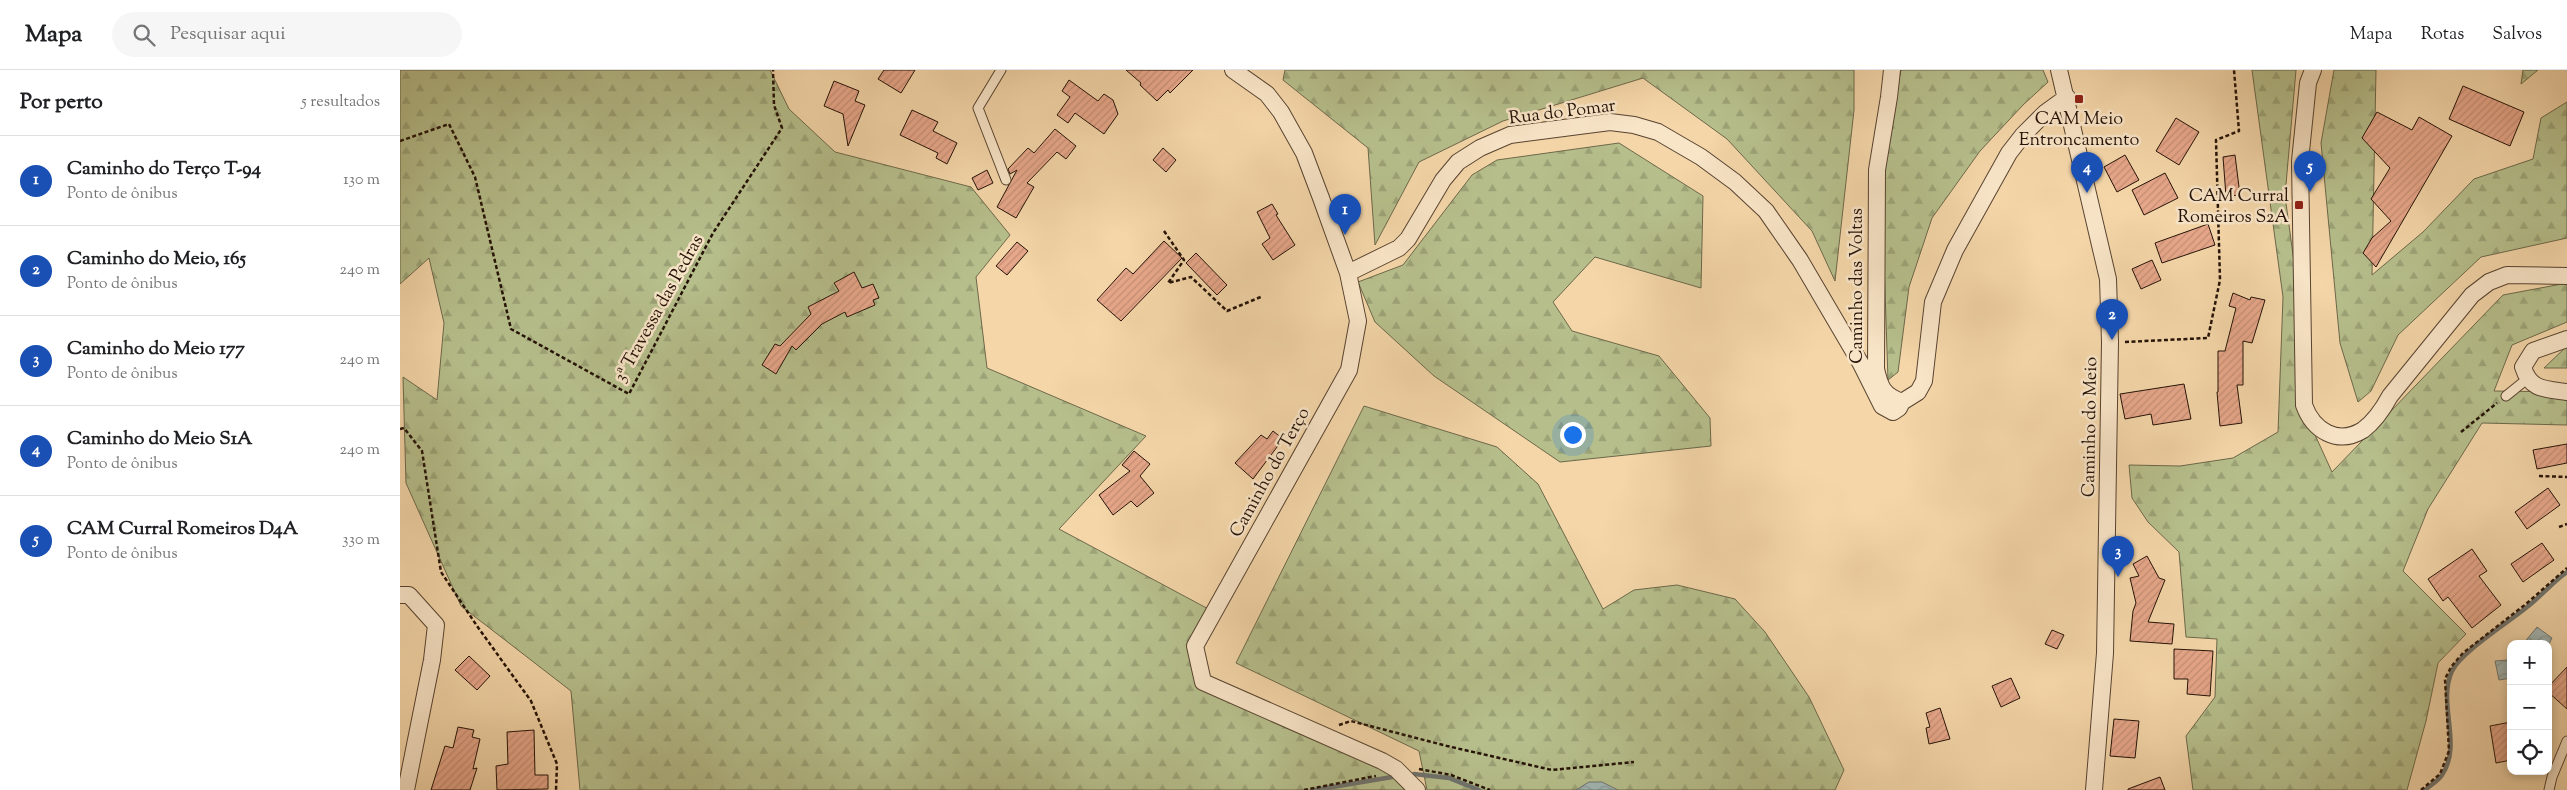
<!DOCTYPE html>
<html lang="pt">
<head>
<meta charset="utf-8">
<style>
	body { margin:0; font-family:"Sorts Mill Goudy",serif; background:#f6f6f6; color:#202124 }
	.controls { position:absolute; right:15px; bottom:15px; display:grid; overflow:hidden; border-radius:10px; box-shadow:0 2px 8px #0003 }
	.controls button { width:45px; height:45px; display:grid; place-items:center; padding:0; border:0; border-bottom:1px solid #e0e0e0; background:#fff; color:#202124; font:25px sans-serif }
	.you { position:absolute; left:1172px; top:364px; width:18px; height:18px; margin:-12px; border:4px solid #fff; border-radius:50%; background:#1a73e8; box-shadow:0 0 0 8px #1a73e833 }
	.badge { display:grid; place-items:center; width:32px; height:32px; border-radius:50%; background:#0b8043; color:#fff; font-size:16px; font-weight:700 }
	.pin { position:absolute; translate:-50% -41px; filter:drop-shadow(0 1px 2px #0008) }
	.pin::after { content:''; position:absolute; top:26px; width:18px; height:15px; background:inherit; clip-path:polygon(0 0,100% 0,50% 100%) }
	.list { margin:0; padding:0; list-style:none }
	h2 { display:flex; justify-content:space-between; align-items:center; height:65px; margin:0; padding:0 20px; font-size:21px }
	h2 small { font-size:16px; font-weight:400; color:#757577 }
	.list li { display:grid; grid-template-columns:32px 1fr auto; gap:15px; align-items:center; box-sizing:border-box; height:90px; padding:0 20px; border-top:1px solid #e0e0e0 }
	.list b { display:block; font-size:19px; white-space:nowrap }
	.list p { margin:0; font-size:16px; white-space:nowrap; color:#757577 }
	.list em { font-size:16px; font-style:normal; color:#757577 }
	.icon { flex:none; width:28px; height:28px; fill:none; stroke:currentColor; stroke-width:2; stroke-linecap:round; stroke-linejoin:round }
	.map { position:relative; flex:none; width:2167px; height:720px; overflow:hidden }
	header { display:flex; align-items:center; gap:30px; box-sizing:border-box; height:70px; padding:0 25px; background:#fff; border-bottom:1px solid #e0e0e0 }
	header strong { font-size:24px }
	nav { display:flex; gap:28px; margin-inline-start:auto; font-size:18px }
	.search { width:350px; height:45px; background:#f6f6f6; display:flex; align-items:center; gap:12px; box-sizing:border-box; padding:0 18px; border-radius:28px; color:#757577; font-size:19px }
	main { display:flex }
	aside { flex:1; background:#fff }
	.map>svg:first-child { display:block }
	.forest { fill:url(#forest-firs); stroke:#6d684a }
	.water { fill:url(#water-waves); stroke:#6f746f }
	.lines { fill:none; stroke-linecap:round; stroke-linejoin:round }
	.stream { stroke:#6f746f; stroke-width:4.5 }
	.building { fill:url(#building-hatch); stroke:#241207 }
	.service-casing { stroke:#584330; stroke-width:11 }
	.minor-casing { stroke:#584330; stroke-width:18 }
	.path { stroke:#241207; stroke-width:2.5; stroke-dasharray:4 2.5; stroke-linecap:butt }
	.service { stroke:#f8e4c7; stroke-width:9 }
	.minor { stroke:#f8e4c7; stroke-width:16 }
	.poi-dot { fill:#8f2418; stroke:#f8e4c7; stroke-width:2 }
	.labels { text-anchor:middle; stroke-width:5; stroke-linejoin:round; paint-order:stroke }
	.street-label { font-size:18px; fill:#241207; stroke:#f8e4c7 }
	.poi-label { font-size:18px; fill:#241207; stroke:#f8e4c7 }
</style>
</head>
<body>
<header>
<strong>Mapa</strong>
<div class="search"><svg class="icon" aria-label="search" viewBox="0 0 24 24"><circle cx="10" cy="10" r="6"/><path d="M15 15l6 6"/></svg>Pesquisar aqui</div>
<nav><a>Mapa</a><a>Rotas</a><a>Salvos</a></nav>
</header>
<main>
<aside>
<h2>Por perto<small>5 resultados</small></h2>
<ul class="list">
<li><span class="badge" style="background:#1a4fb4">1</span><div><b>Caminho do Terço T-94</b><p>Ponto de ônibus</p></div><em>130 m</em></li>
<li><span class="badge" style="background:#1a4fb4">2</span><div><b>Caminho do Meio, 165</b><p>Ponto de ônibus</p></div><em>240 m</em></li>
<li><span class="badge" style="background:#1a4fb4">3</span><div><b>Caminho do Meio 177</b><p>Ponto de ônibus</p></div><em>240 m</em></li>
<li><span class="badge" style="background:#1a4fb4">4</span><div><b>Caminho do Meio S1A</b><p>Ponto de ônibus</p></div><em>240 m</em></li>
<li><span class="badge" style="background:#1a4fb4">5</span><div><b>CAM Curral Romeiros D4A</b><p>Ponto de ônibus</p></div><em>330 m</em></li>
</ul>
</aside>
<div class="map">
<svg width="2167" height="720" viewBox="0 0 2167 720">
	<defs>
		<pattern id="forest-firs" width="22" height="20" patternUnits="userSpaceOnUse" patternTransform="scale(1.25)"><rect width="22" height="20" fill="#b6bf8c"/><path d="M5 1l3.5 6h-7zM16 11l3.5 6h-7z" fill="#9ca377"/></pattern>
		<pattern id="water-waves" width="16" height="10" patternUnits="userSpaceOnUse" patternTransform="scale(1.25)"><rect width="16" height="10" fill="#a1b6b4"/><path d="M0 5q4-4 8 0t8 0" fill="none" stroke="#8a9b99"/></pattern>
		<pattern id="building-hatch" width="6" height="6" patternUnits="userSpaceOnUse" patternTransform="scale(1.25)"><rect width="6" height="6" fill="#e7a78a"/><path d="M-1 1l2-2M0 6l6-6M5 7l2-2" fill="none" stroke="#c68f76"/></pattern>
	</defs>
	<rect width="100%" height="100%" fill="#f4d6a9"/>
	<filter id="stains"><feTurbulence type="fractalNoise" baseFrequency=".004" numOctaves="4"/><feColorMatrix values="0 0 0 0 .2 0 0 0 0 .09 0 0 0 0 .02 0 0 0 .5 -.17"/></filter>
	<radialGradient id="worn" r=".72"><stop offset=".6" stop-color="#630" stop-opacity="0"/><stop offset="1" stop-color="#630" stop-opacity=".3"/></radialGradient>
	<!-- forest -->
	<path class="forest" d="M0 0H370L389 39 435 82 571 117 610 165 576 207 587 298 746 366 659 459 814 542 795 576 804 612 982 691 1017 720H180L171 621 61 536 6 413 3 307 37 330 44 253 29 188 0 214Z
		M885 0H1454V40L1435 211 1412 161 1327 69 1243 8 1103 51 1019 92 975 175 968 78 883 10Z
		M1501 0H1643L1648 12 1623 35 1580 81 1532 148 1509 217 1498 302 1488 310 1481 101Z
		M1852 0H1896L1885 126 1901 243 1910 354 1932 402 2103 225 2167 213V252L2112 275 2094 321 2167 322V355L2082 353 2028 439 2003 501 2066 564 2038 593 2026 651 2007 720H1793L1786 666 1815 627 1817 569 1786 567 1779 482 1748 452 1732 428 1729 395 1780 396 1833 388 1878 362 1883 227Z
		M1934 0H1976L1972 205 2023 162 2074 109 2133 89 2141 48 2167 32V168L2081 187 1998 265 1971 321 1958 332 1940 273 1921 73Z
		M2123 0H2138L2121 14Z
		M1219 73 1303 126 1301 218 1195 187 1153 232 1172 261 1259 286 1310 348 1311 376 1160 392 1034 306 975 252 958 212 1003 195 1072 105 1097 90Z
		M2167 276V298H2144Z
		M964 336 1097 377 1138 414 1203 539 1234 520 1277 515 1335 529 1365 562 1409 627 1444 700 1435 720H1027L1019 681 836 593Z"/>
	<!-- water -->
	<path class="water" d="M2137 557 2152 568 2148 576V574H2123Z
		M2111 587V608L2099 610 2095 591 2107 590Z
		M1189 712H1202L1218 720H1176Z"/>
	<g class="lines">
		<!-- stream -->
		<path class="stream" d="M1014 704 1049 708 1079 720
			M915 720 992 707
			M2025 720C2031 715 2038 711 2042 705 2063 674 2037 634 2052 601 2061 582 2109 552 2127 537 2141 526 2153 512 2167 502"/>
	</g>
	<!-- building -->
	<path class="building" d="M484 0H515L501 23 478 9Z
		M726 0H793L770 23 768 20 757 31 740 15 741 13Z
		M669 10 698 31 704 24 713 30 718 44 704 64 675 43 668 53 657 45 670 27 662 21Z
		M434 11 459 21 455 31 465 35 448 76 443 44 424 36Z
		M2063 16 2124 42 2110 76 2049 49Z
		M512 40 538 52 533 61 557 73 547 94 536 88 538 83 500 65Z
		M1977 42 2012 60 2019 47 2052 66 1976 197 1963 183 1972 168 1991 151 1971 129 1990 98 1962 68Z
		M1776 48 1799 62 1779 95 1756 81Z
		M655 59 676 76 666 89 657 82 627 113 634 117 616 148 597 137 617 100 610 104 608 99 628 78 634 83Z
		M763 78 776 90 766 102 753 90Z
		M1725 85 1739 110 1717 122 1704 97Z
		M1835 85 1840 125 1826 126 1823 87Z
		M587 100 593 113 578 120 572 108Z
		M1765 103 1778 128 1744 145 1732 120Z
		M872 134 878 144 876 145 895 175 873 190 862 174 870 168 857 142Z
		M1808 154 1815 175 1762 193 1755 173Z
		M764 171 782 188 721 251 697 230 726 198 733 204Z
		M617 172 628 181 607 205 596 196Z
		M796 183 827 215 817 225 786 193Z
		M1752 190 1761 210 1741 219 1732 199Z
		M454 202 462 218 473 214 479 228 473 230 475 235 447 247 445 242 422 254 396 280 392 276 376 304 362 295 375 274 380 276 411 244 408 237 439 221 434 213Z
		M1833 223 1850 230 1851 227 1865 230 1852 273 1843 271V315H1837L1842 353 1820 356 1817 322H1818V281H1825L1836 238 1829 236Z
		M1784 314 1791 349 1753 355 1751 344 1725 349 1720 324Z
		M873 361 883 369 853 409 835 393 861 365 867 369Z
		M2167 374V393L2137 399 2133 380Z
		M734 381 750 394 740 406 754 423 737 437 731 431 713 445 699 425 730 401 722 395Z
		M2148 418 2160 435 2127 459 2115 442Z
		M2142 473 2154 490 2123 512 2111 494Z
		M2072 479 2087 501 2079 506 2101 535 2072 558 2048 527 2043 531 2028 509Z
		M1747 486 1759 508 1765 510 1748 552 1774 554 1772 574 1730 571 1733 541 1736 533 1730 508 1739 506 1733 494Z
		M1652 560 1664 565 1657 579 1645 574Z
		M1774 579 1813 581 1810 626 1787 624 1788 609H1774Z
		M69 586 90 606 77 620 55 600Z
		M2167 597V639L2148 622V617Z
		M1611 608 1620 628 1601 637 1592 616Z
		M1540 638 1550 669 1529 674 1526 658 1530 657 1526 643Z
		M1714 649 1739 651 1735 688 1710 686Z
		M2111 652V690L2096 693 2090 656Z
		M58 657 74 660 72 667 80 669 73 699 77 698 70 720H31L45 676 53 678Z
		M134 660 135 705H148V719L97 720 96 696 108 694 107 662Z
		M1760 707 1765 720H1728V719Z"/>
	<g class="lines">
		<defs>
			<path id="service" d="M601 0 578 38 606 110
				M2106 326 2127 309
				M2149 720 2152 707 2167 671"/>
			<path id="minor" d="M833 0 867 24 881 42 904 83 921 128 948 203 958 251 949 300 795 576 803 612 982 691 996 699 1017 720
				M1492 0 1489 27 1477 100 1476 299C1480 317 1483 325 1502 332L1518 322 1524 311 1533 232 1555 180 1609 83 1623 65 1645 43 1667 27
				M1659 0 1708 209 1710 272 1705 583 1694 720
				M1913 0 1908 13 1900 91 1904 335C1913 360 1937 376 1963 360 1975 351 1983 339 1990 326L2072 225 2089 212 2107 205 2167 206
				M948 203 999 178 1008 169 1043 110 1058 92 1080 78 1110 65 1210 52 1234 55 1258 62 1301 87 1335 112 1366 141 1400 190 1461 294 1482 336 1493 342 1499 338 1502 332
				M2167 269 2133 281 2123 297C2130 320 2145 319 2167 322
				M0 525H9L36 555 32 590 6 720"/>
		</defs>
		<!-- service casing -->
		<use href="#service" class="service-casing"/>
		<!-- minor casing -->
		<use href="#minor" class="minor-casing"/>
		<!-- path -->
		<path class="path" d="M0 71 49 54 75 107 111 259 229 324 313 163 382 58 374 35 373 0
			M764 161 784 190 768 213 791 207 827 241 863 226
			M1725 272 1808 268 1820 210 1816 70 1839 61 1834 0
			M0 359 4 358 22 381 41 502 77 556 131 631 157 694 156 720
			M2061 362 2097 333
			M2139 406 2167 407
			M2159 457 2167 454
			M939 655 951 651 1047 676 1152 700 1234 692
			M1019 699 1051 705 1090 720
			M904 720 976 706
			M2021 720 2040 704 2049 681 2045 609 2051 597 2063 583 2126 534 2167 498"/>
		<!-- service -->
		<use href="#service" class="service"/>
		<!-- minor -->
		<use href="#minor" class="minor"/>
	</g>
	<!-- markers -->
	<g class="poi-dot">
		<rect x="1674" y="24" width="10" height="10" rx="2.5"/>
		<rect x="1894" y="130" width="10" height="10" rx="2.5"/>
	</g>
	<g class="labels">
		<!-- street labels -->
		<g class="street-label">
			<text transform="translate(1162 41) rotate(-7)" y="6">Rua do Pomar</text>
			<text transform="translate(1456 216) rotate(-90)" y="6">Caminho das Voltas</text>
			<text transform="translate(258 238) rotate(-61)" y="6">3ª Travessa das Pedras</text>
			<text transform="translate(1689 357) rotate(-89)" y="6">Caminho do Meio</text>
			<text transform="translate(869 402) rotate(-61)" y="6">Caminho do Terço</text>
		</g>
		<!-- poi labels -->
		<g class="poi-label">
			<text x="1679" y="54">CAM Meio<tspan x="1679" dy="21">Entroncamento</tspan></text>
			<text x="1889" y="131" text-anchor="end">CAM Curral<tspan x="1889" dy="21">Romeiros S2A</tspan></text>
		</g>
	</g>
	<rect width="100%" height="100%" filter="url(#stains)"/>
	<rect width="100%" height="100%" fill="url(#worn)"/>
</svg>
<div class="controls">
<button>+</button>
<button>−</button>
<button><svg class="icon" aria-label="locate" viewBox="0 0 24 24"><circle cx="12" cy="12" r="6"/><path d="M12 2v4M12 18v4M2 12h4M18 12h4"/></svg></button>
</div>
<div class="you"></div>
<div class="pin badge" style="left:945px;top:165px;background:#1a4fb4">1</div>
<div class="pin badge" style="left:1712px;top:270px;background:#1a4fb4">2</div>
<div class="pin badge" style="left:1718px;top:507px;background:#1a4fb4">3</div>
<div class="pin badge" style="left:1687px;top:123px;background:#1a4fb4">4</div>
<div class="pin badge" style="left:1910px;top:122px;background:#1a4fb4">5</div>
</div>
</main>
</body>
</html>
